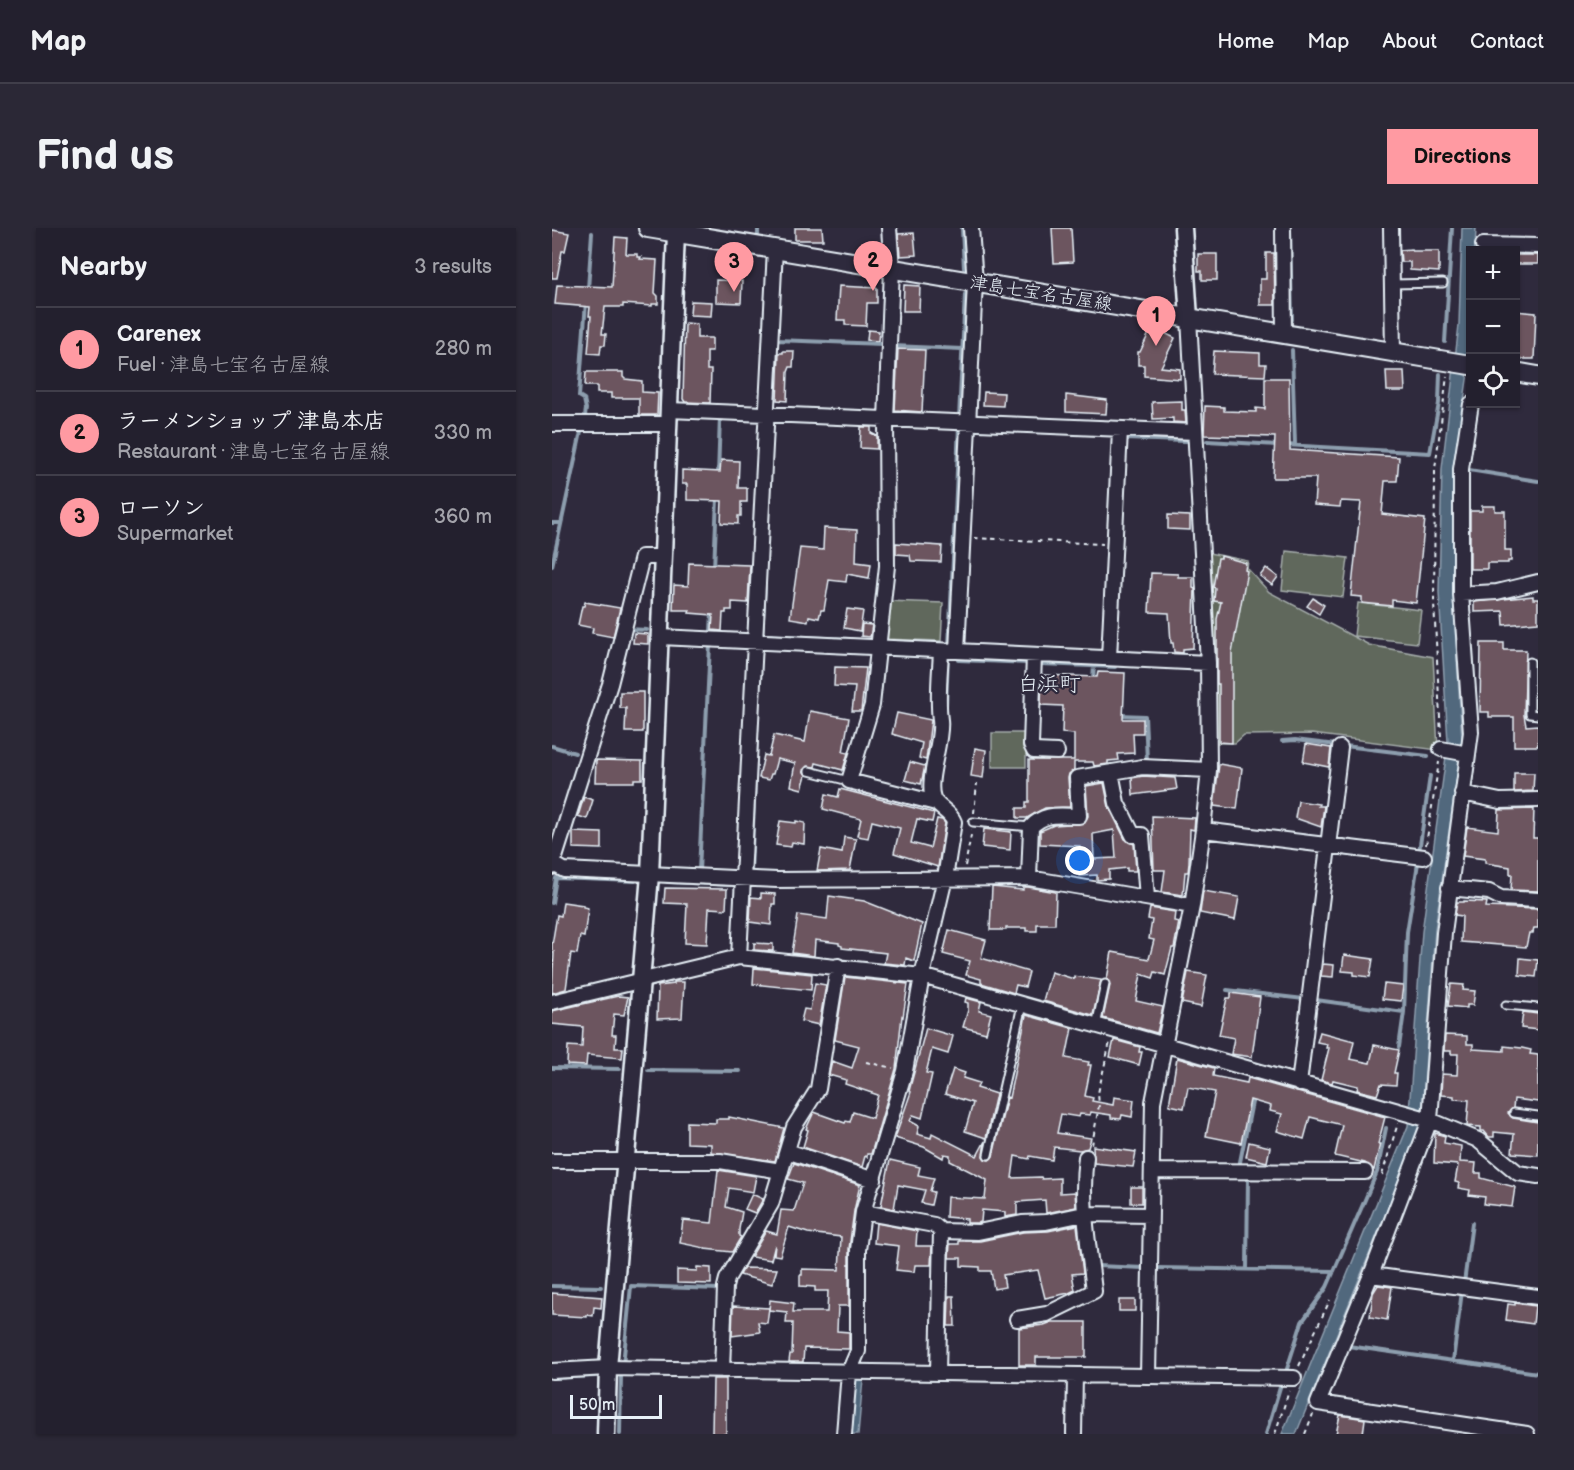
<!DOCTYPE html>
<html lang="en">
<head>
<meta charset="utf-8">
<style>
	body { margin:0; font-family:"Balsamiq Sans","Klee One",sans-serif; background:#2b2836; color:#f1f3f6 }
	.controls { position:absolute; right:18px; top:18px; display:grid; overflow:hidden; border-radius:0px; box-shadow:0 2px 4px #0004 }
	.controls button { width:54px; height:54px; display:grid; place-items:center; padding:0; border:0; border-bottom:2px solid #403e4a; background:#23202e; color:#f1f3f6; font:30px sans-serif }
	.scale { position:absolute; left:18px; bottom:15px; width:92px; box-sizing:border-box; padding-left:6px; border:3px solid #e8f1f8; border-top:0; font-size:16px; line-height:21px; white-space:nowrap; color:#e8f1f8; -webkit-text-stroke:4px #2f2a3d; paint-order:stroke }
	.you { position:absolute; left:528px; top:633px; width:21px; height:21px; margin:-15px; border:4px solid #fff; border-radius:50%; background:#1a73e8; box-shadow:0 0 0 9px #1a73e833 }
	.badge { display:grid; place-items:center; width:39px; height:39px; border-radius:50%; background:#ff9aa2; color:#111; font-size:20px; font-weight:700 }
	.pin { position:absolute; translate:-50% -50px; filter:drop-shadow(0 2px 3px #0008) }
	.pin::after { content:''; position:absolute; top:32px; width:21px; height:18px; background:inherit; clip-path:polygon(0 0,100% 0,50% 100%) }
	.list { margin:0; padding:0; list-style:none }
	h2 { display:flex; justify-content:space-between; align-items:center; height:78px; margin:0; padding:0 24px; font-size:26px }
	h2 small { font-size:20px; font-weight:400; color:#a3a3aa }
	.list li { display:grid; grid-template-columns:39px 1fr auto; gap:18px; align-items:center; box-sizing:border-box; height:84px; padding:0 24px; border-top:2px solid #403e4a }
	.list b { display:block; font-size:22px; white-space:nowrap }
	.list p { margin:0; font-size:20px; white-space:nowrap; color:#a3a3aa }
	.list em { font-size:20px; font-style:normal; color:#a3a3aa }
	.icon { flex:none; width:33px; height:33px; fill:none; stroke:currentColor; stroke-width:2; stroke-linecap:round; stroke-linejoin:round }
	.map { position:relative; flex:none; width:986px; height:1206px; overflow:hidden; border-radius:0px }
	header { display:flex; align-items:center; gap:36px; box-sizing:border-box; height:84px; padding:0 30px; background:#23202e; border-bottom:2px solid #403e4a }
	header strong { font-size:28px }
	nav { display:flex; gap:33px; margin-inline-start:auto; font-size:21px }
	.intro { display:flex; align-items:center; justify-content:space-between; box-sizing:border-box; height:144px; padding:0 36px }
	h1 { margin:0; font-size:42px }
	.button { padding:15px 27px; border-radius:0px; background:#ff9aa2; color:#111; font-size:21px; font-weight:700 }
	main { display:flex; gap:36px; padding:0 36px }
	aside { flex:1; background:#23202e; border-radius:0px; box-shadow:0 2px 4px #0004 }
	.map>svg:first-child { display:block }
	.green { fill:#61685b; stroke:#a4acaa; stroke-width:1.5 }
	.water { fill:#51677d; stroke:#8d9eae; stroke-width:1.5 }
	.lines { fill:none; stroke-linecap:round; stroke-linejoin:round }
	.stream { stroke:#8d9eae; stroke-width:4 }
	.building { fill:#6c555f; stroke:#e8f1f8; stroke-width:1.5; fill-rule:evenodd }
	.service-casing { stroke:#e8f1f8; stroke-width:11 }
	.minor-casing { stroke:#e8f1f8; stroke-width:18 }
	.tertiary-casing { stroke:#e8f1f8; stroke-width:21 }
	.secondary-casing { stroke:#e8f1f8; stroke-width:22 }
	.path { stroke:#e8f1f8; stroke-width:2; stroke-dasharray:4.5 4.5; stroke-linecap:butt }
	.service { stroke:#2f2a3d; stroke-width:7 }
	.minor { stroke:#2f2a3d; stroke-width:14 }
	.tertiary { stroke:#2f2a3d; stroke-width:16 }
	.secondary { stroke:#2f2a3d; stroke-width:18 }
	.labels { text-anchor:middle; stroke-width:4.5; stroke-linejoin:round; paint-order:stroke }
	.street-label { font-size:18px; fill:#e8f1f8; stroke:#2f2a3d }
	.quarter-label { font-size:21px; fill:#e8f1f8; stroke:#2f2a3d }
</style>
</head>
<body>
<header>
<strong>Map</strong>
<nav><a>Home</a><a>Map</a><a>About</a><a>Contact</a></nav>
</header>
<div class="intro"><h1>Find us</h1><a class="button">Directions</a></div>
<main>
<aside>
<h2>Nearby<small>3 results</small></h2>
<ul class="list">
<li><span class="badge">1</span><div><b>Carenex</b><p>Fuel · 津島七宝名古屋線</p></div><em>280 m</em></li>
<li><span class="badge">2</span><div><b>ラーメンショップ 津島本店</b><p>Restaurant · 津島七宝名古屋線</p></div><em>330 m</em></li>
<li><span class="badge">3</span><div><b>ローソン</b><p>Supermarket</p></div><em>360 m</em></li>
</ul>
</aside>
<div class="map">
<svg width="986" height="1206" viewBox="0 0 986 1206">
	<rect width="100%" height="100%" fill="#2f2a3d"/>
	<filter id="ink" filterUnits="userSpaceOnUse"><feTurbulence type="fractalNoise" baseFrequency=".0167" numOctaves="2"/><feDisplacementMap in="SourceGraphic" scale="12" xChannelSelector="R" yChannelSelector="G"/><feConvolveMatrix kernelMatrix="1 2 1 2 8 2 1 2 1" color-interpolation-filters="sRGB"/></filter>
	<g filter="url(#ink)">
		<!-- green -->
		<path class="green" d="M734 323 796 330 791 369 730 362Z
			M657 325 696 333 695 340 717 364 817 417 881 429 886 522 760 506 692 507 683 515H664Z
			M334 373 391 375 389 413 330 411Z
			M806 375 869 382 865 415 802 408Z
			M440 505H474V539H440Z"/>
		<!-- water -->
		<path class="water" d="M910 0H924L923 22H918L917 138 902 240 901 366 910 512 883 701 869 899 744 1206H730L856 898 870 704 896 514 887 364 890 241 907 97Z
			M304 1151H311L306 1206H297L301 1153Z"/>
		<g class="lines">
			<!-- stream -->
			<path class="stream" d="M206 0V7
				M410 0 412 40
				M738 1 740 92
				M36 61 40 5
				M893 114 900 0
				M224 115V112L331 116
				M341 118 410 121
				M740 122 743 217
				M33 188 34 181 32 171 27 168 34 74
				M407 191 413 66
				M573 211 634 213
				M655 213 726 217
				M733 217 878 225 887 175 888 146
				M917 242 986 253
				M166 248 168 188
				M0 295H9
				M0 338 29 204
				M162 341 165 270
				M213 359 210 407 296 411
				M75 401 95 402
				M159 405 160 384
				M347 414 388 415
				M397 419 407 198
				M407 432 476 435
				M489 436 563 439
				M541 451 542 438
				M394 478 396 426
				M567 487 593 488 595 533
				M730 513 743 512 876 528
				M0 518 23 525
				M867 624 878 548
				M147 643 158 416
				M199 645 206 482
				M4 650 83 653
				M115 654 182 657
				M0 675 4 650
				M675 762 752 771
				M764 772 852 784
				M847 819 852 784 855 704 866 635
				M0 840 68 841
				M96 842 188 843
				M687 939 701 869
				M545 1038 592 1040
				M605 1040 782 1043
				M695 1041 696 949
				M912 1055 920 995
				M0 1058 49 1059
				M796 1118 986 1145
				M901 1133 910 1063
				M71 1137 79 1058 167 1061
				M734 1144 750 1094 775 1059 825 944 834 900
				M0 1150 43 1148
				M68 1206 69 1147
				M714 1206 729 1156"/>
		</g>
		<!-- building -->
		<path class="building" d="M243 0H270L271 12H243Z
			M500 0H519L521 34 502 35Z
			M0 2 17 5 13 23H10L5 50H0Z
			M362 5 364 27 348 28 346 6Z
			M63 9 75 10 74 26H85V29H89L88 31 105 32 103 65 106 68V76H100V78L71 76V79H53L50 106H54L53 117H49L48 126 36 125 39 88H37L38 79 3 76 5 57 60 59Z
			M860 21V23H887V44L858 42V34H849L848 22Z
			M714 25H722L723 77H708V51H714Z
			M646 26H665V52H650V43H646Z
			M963 27H986V36H963Z
			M164 52 190 53 189 75 164 74Z
			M352 57 368 58 367 83H351Z
			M287 58 325 60V75H315L314 98 293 97V92H285Z
			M139 73 160 74 159 88 138 87Z
			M963 83 984 85 982 131H963Z
			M133 95 145 96V110H160V123H155V142H159L158 175 133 174 131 171Z
			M600 99 623 110 609 139 628 141V151L592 148V137H586V124H588Z
			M316 102 327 103 326 113 315 112Z
			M346 121 373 122 370 184 343 182Z
			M231 123H242L241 139H238L236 144 235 173 225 172 227 125H231Z
			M662 123 708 125V136H714L713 148 660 146Z
			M834 143H852L853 163H835Z
			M34 144H71V149L73 151 90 153V164L106 165 105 187H87V170H59V165H45V158H33Z
			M713 150H737L738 222 847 229 845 253H833L830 286 873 291 864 375 840 372V378L810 375V369L799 368 809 274 789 273 788 279 762 277 764 250H721L723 209 652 207 653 178 672 179V183L704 184V180L713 181Z
			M432 164 452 165 451 178 431 177Z
			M514 167 555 172 554 186 514 184Z
			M630 173V182H633L634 195 621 194V190L601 191 600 174Z
			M309 199H319V205L325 208V221L308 220Z
			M169 232 187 233 186 260H195V274H189V288H186V296L169 295 170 273 135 272V256H130V242L168 244Z
			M930 278H943V283H953V322H959V333H956V335H935V341H918V283H930Z
			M616 287 638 288V302L616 301Z
			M272 300 305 302 304 334 319 336 317 350 295 346 294 354 277 352 272 382H269L267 390 257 388 256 393 238 390 248 320 271 322Z
			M344 315 390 318 389 334 359 333 358 327 344 326Z
			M669 328 694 335 693 342 695 343 680 425V515L667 514V456H665V391L669 374 662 373 663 360 661 359 666 330H669Z
			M137 335 198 337 196 375 180 374V382H174V385H171L170 403 160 402 161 387 137 385 138 382H121L122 357 136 358Z
			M714 340 726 349 720 357 708 348Z
			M599 345 626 346V349H641V360L643 361 641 420 631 421V425L622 424 621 415H619L617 385 597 384Z
			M981 368V371H986V394L952 397 951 383 922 384V374Z
			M761 370 772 377 767 386 755 378Z
			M33 374 68 380 61 409 40 405 41 400 26 397 30 378H32Z
			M295 381 311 383 308 403 292 400Z
			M310 396 320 397 318 409 309 408Z
			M82 405 96 406V416L81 415Z
			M929 415H952V422H974L972 487 974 498 986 497V518H962V489H937V484H928Z
			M283 439 314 440 309 483H300L303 459 282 458Z
			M546 444 573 445 571 491H591V505H581L582 525 566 526 567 532 556 533V536L542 538 541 534H522V542L517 546 516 550 518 579 493 580 475 590H465V580H474V574H477V532H522V506L510 505 511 478 489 477 490 447 545 449Z
			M68 464H91V504H73L74 480H68Z
			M258 483 297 490 291 524 296 525 291 542 264 535 263 539 255 538 251 542 254 547 250 561 239 558 243 535 225 531 221 546H219L217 552 207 550 212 527 217 528 222 507 253 514Z
			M345 485 379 492 374 532 367 530 370 515 340 506Z
			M754 516 779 520 777 539 751 534Z
			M423 520 434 522 431 550 419 548Z
			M44 532 90 533V551H82V554H43Z
			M358 534 373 538 369 556 353 552Z
			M667 536 690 540 685 581 662 578Z
			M962 545H982L981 563 962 564Z
			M591 548 623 550 625 561 581 567 580 550Z
			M552 555 557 579 573 611 582 616 584 643H575V640L557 642V651L545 652V647L528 648V618L488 616V603L502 597 532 595 536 588 534 558ZM562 602 564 630 542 631 541 606Z
			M288 561 382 585 380 594 365 591 359 615 378 620 385 591 390 592 393 595 386 639 342 625 348 600 320 593 316 610 305 608 309 591 271 581 274 566 286 569Z
			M32 569 41 572 35 591 26 588Z
			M746 573 767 576 766 578H772L769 599 743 590Z
			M982 581 981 610H986V663L959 662 960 646H958V639L933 635V631L911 628 915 599 946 603 947 582Z
			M600 588 643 590 642 602 638 601 637 635 636 644H633L631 667 610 664 613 642H602Z
			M228 593 244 595V593L253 595 252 616 240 614 239 619 224 617Z
			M432 601 459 604 458 622 430 619Z
			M21 604 50 605V621L21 620Z
			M292 609 304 611 298 642 265 643 269 621 290 625Z
			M440 659 471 662V659H476L504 664 503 696H485V703H474V700H454V702H438Z
			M113 660 175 661 174 681 157 680 155 716 133 715 135 676 112 675Z
			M651 663 687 669 683 692 648 685Z
			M209 665 223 666V676H220L219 697 198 694 199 669 209 670Z
			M277 668 312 673 370 696 362 733 354 730 353 737 332 735 334 725 290 720V718L287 717V715L263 712 262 728 240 725 246 687 275 691Z
			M912 673 935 674 934 679 986 681V700H982L981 705H977L974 719 909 714 910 688 903 687 905 674H912Z
			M11 674 31 677V679L36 680 32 709 28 708 25 726 19 725 14 761 0 765 2 724H0V717L5 687 9 688Z
			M598 680 623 684 622 693 627 694 622 720H620L613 747 603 744 601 750 589 746 587 757 584 773 611 779 605 805 551 790 558 757 555 751 560 724 597 731 602 712 597 711 600 692 596 691Z
			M397 702 434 712 429 730 477 744 473 759 464 757 462 765 429 755V751L414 747 418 733 391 726Z
			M202 715 221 716V723L202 722Z
			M792 727 821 731 818 749 802 747V744L790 743Z
			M968 730 986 732 984 749 967 747Z
			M771 736 782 737 781 749 769 748Z
			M202 740 260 746 259 762 201 756Z
			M499 744 522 751V748L549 752 541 787 491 773Z
			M636 744 655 747 649 779 630 775Z
			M293 749 356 756 351 789 350 788 344 841 319 926H315V929L313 928 310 939 251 919 256 902 254 901 262 884 293 895 294 893 298 894 301 884 320 890 326 867 293 856 294 852 277 847 280 833 300 840 307 818 283 812Z
			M122 754H132L130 790 105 791 106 758 122 756Z
			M263 755 274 757 267 797 249 793 252 781 258 782Z
			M832 756 851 758 849 773 830 771Z
			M899 756 912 757 911 762 923 763 921 777H915V780L896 778Z
			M679 765 708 769 700 829 679 826 682 810 667 807 675 770H679Z
			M66 768 76 769 72 787 62 786 60 807H64L63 820H71L70 830 35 827 34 838 15 837 16 818 30 819 31 799 0 796V783Z
			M414 770 429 774 427 783 439 786 434 805 411 799 416 782V775L413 774Z
			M971 784 986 786V802L969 800Z
			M474 787 520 800 514 830 537 834 536 837H539L533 868 541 870 540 873 561 877 562 869 582 872 580 889 570 887 569 891 559 890V887L539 884 538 887 528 886 527 889 509 886 505 905 539 910 536 920 528 922 502 919 500 932 478 928 477 931 463 928 460 950 489 949 490 951 508 950V965L523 964 524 979 494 985 493 972 465 974V987L453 989V984L430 982 429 994 425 995H415V991L394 989 395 969 433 971 435 952 398 933V927L392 926 391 930 372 919 343 910 359 864 357 863 374 800 401 808 396 826 380 821 374 845 380 846 370 890 361 887 358 893 367 898 365 906 379 910 380 905 425 928 433 913 431 928 433 931 437 932 441 928 455 869 457 870Z
			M768 804 802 813 798 831 818 835 822 817 847 822 842 845H845L844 857 829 856 825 867 805 862 806 858 781 852 780 855 769 852 777 820H774L775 816 765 814Z
			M893 807 915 808V816H921V821L952 823V818L970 820 979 822 978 826 986 827V874L962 871 961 880 956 885 961 890 986 894V927L960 925 962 906 942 904V909H937L932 903H929V899L915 898 917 872 902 871V868L889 867 890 846 905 847 906 826H899V823H892Z
			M562 812 588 819 587 824H590L587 837 558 829Z
			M625 830 662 840 661 848 695 855 696 850 833 889 826 916H828L822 942 813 935 783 928 790 897 758 889 752 911 725 903 730 886 718 883 719 878 698 872 689 915 654 908 663 864 636 859 632 880 617 877Z
			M401 841 413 845 411 850 427 855 425 860 444 866 434 910 413 903 421 875 393 866Z
			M177 889 232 900 223 933 159 924V916L135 915V894L164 895V891H177Z
			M883 905 893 908 892 915 909 918 908 934 924 935 923 945H929V950L963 959 960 979 932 976 933 969 917 967 918 962 906 960 907 955 903 954 906 937 882 935Z
			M697 914 718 919 715 934 694 929Z
			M541 918 584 924 581 939 542 935Z
			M338 932 368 939 366 947 382 950 378 963 382 964 379 977 369 975 373 962 346 957 342 981 329 978Z
			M242 935 308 957 302 983 297 1021V1078H286L285 1103 297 1104V1121L252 1120 251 1134H237L238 1126H240L241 1095H234L235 1084 217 1082 218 1072 242 1075 241 1084H275L276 1063H263V1059L248 1058V1047H250V1041L287 1042 289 1009 256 1005 237 999 228 1028 222 1027 223 1017 219 1032 199 1029 214 1003 225 1006 229 982 242 983 251 955 236 951Z
			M166 942 204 948 201 964 177 960 174 979 190 984 187 1001V1008L189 1009 180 1024 153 1021V1020L128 1015 131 992 160 995Z
			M579 959H590V975H579Z
			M200 966 211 971 203 985 193 981Z
			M324 995 365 1003 364 1018H380L379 1037H363L362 1044 344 1042 347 1018 322 1015Z
			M525 997 531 1045 520 1046 523 1062 517 1065 493 1070 486 1042 451 1047 453 1059 442 1061 439 1043H428V1039L409 1038V1030H397L398 1016H407V1013H428L471 1004 496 1003Z
			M145 1039 159 1040V1056L125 1055V1042L145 1043Z
			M192 1040 225 1041 220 1056 188 1047Z
			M826 1057 840 1059 835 1092 818 1089 821 1065Z
			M0 1065 50 1069 49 1080 42 1079 41 1088 35 1087V1089L0 1087Z
			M397 1068H402L403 1098H396Z
			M567 1072H583V1083H567Z
			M963 1075 983 1078 981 1096 954 1092 956 1076 963 1077Z
			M181 1078 217 1080 215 1095 206 1094 208 1104 180 1108Z
			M500 1094H534V1129H484V1137H467V1100L492 1097Z
			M161 1151H174V1206H160Z
			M788 1187 813 1191 811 1206H784Z"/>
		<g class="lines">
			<defs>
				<path id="service" d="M840 56 891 55
					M978 434V486L986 487
					M257 543 297 553
					M421 594 479 599
					M954 777 986 780
					M544 798 553 756
					M962 885 986 888
					M436 927 470 777"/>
				<path id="minor" d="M337 0 340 40 334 192 335 338 320 477 297 553 384 575
					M731 0 732 106
					M839 0 841 124
					M931 17 986 18
					M919 176 909 241V366L919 504 892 705 878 892 819 1047 766 1175 975 1206
					M117 182 643 204
					M0 196H116
					M909 366 945 364 986 354
					M108 409 656 435
					M389 423C388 446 385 469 388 492 391 512 374 552 381 570 385 580 398 583 402 594L393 650 370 748 353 843 311 984 382 997 389 1003 426 1004 470 995 494 994 532 986 599 987
					M405 423 423 54 419 0
					M482 427 479 517 482 523 505 524
					M557 430 568 202
					M889 521 916 526
					M559 544 565 575 581 607H590L595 670
					M910 565 948 573 986 572
					M651 602 872 629
					M0 635 12 642 225 652 477 650 640 678
					M0 639 58 456 90 329H111
					M477 650 479 599C493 584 507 588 527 588L525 550 590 539 657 542
					M897 660 937 664 949 670 986 672
					M187 729 223 21
					M0 774 187 729 370 748 878 892 926 912 966 945 986 948
					M747 856 788 520
					M235 923 322 952
					M0 933H168L229 943
					M600 943 813 944
					M819 1047 986 1069
					M465 1091 495 1086 542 1063C537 1018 528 974 534 929
					M170 1142 173 1059 175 1051 219 976 242 899 266 861 286 738
					M0 1143 56 1140 596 1148 601 874 640 678 651 602 657 542 656 435 637 90
					M386 1145 389 1003
					M596 1148 742 1150
					M292 1206 297 1144 306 1123V1022L311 984
					M522 1206 523 1147"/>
				<path id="tertiary" d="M631 0 637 90
					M54 1206 56 1140 98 647 124 5"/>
				<path id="secondary" d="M96 0 918 137
					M963 144 986 148"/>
			</defs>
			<!-- service casing -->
			<use href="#service" class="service-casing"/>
			<!-- minor casing -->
			<use href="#minor" class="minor-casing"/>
			<!-- tertiary casing -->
			<use href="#tertiary" class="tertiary-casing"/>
			<!-- secondary casing -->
			<use href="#secondary" class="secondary-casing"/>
			<!-- path -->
			<path class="path" d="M422 310 551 316
				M889 508 882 375 883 241 895 148
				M422 585 425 555
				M874 617 887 534
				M413 638 420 602
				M314 834 341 840
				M540 917 547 877 546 865 558 814
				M830 947 846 895
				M747 1138 778 1072
				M723 1206 737 1163
				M753 1206 761 1186"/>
			<!-- service -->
			<use href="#service" class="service"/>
			<!-- minor -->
			<use href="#minor" class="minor"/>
			<!-- tertiary -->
			<use href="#tertiary" class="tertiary"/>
			<!-- secondary -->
			<use href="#secondary" class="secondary"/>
		</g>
	</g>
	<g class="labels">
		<!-- street labels -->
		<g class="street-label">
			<text transform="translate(489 65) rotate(9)" y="6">津島七宝名古屋線</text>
		</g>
		<!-- quarter labels -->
		<g class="quarter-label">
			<text x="497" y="463">白浜町</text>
		</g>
	</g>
</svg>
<div class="controls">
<button>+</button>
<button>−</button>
<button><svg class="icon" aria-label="locate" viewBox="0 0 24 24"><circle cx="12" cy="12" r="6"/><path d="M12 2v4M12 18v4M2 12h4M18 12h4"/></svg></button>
</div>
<div class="scale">50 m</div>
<div class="you"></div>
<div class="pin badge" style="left:604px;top:118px">1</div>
<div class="pin badge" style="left:321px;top:63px">2</div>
<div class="pin badge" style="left:182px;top:64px">3</div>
</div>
</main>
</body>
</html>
